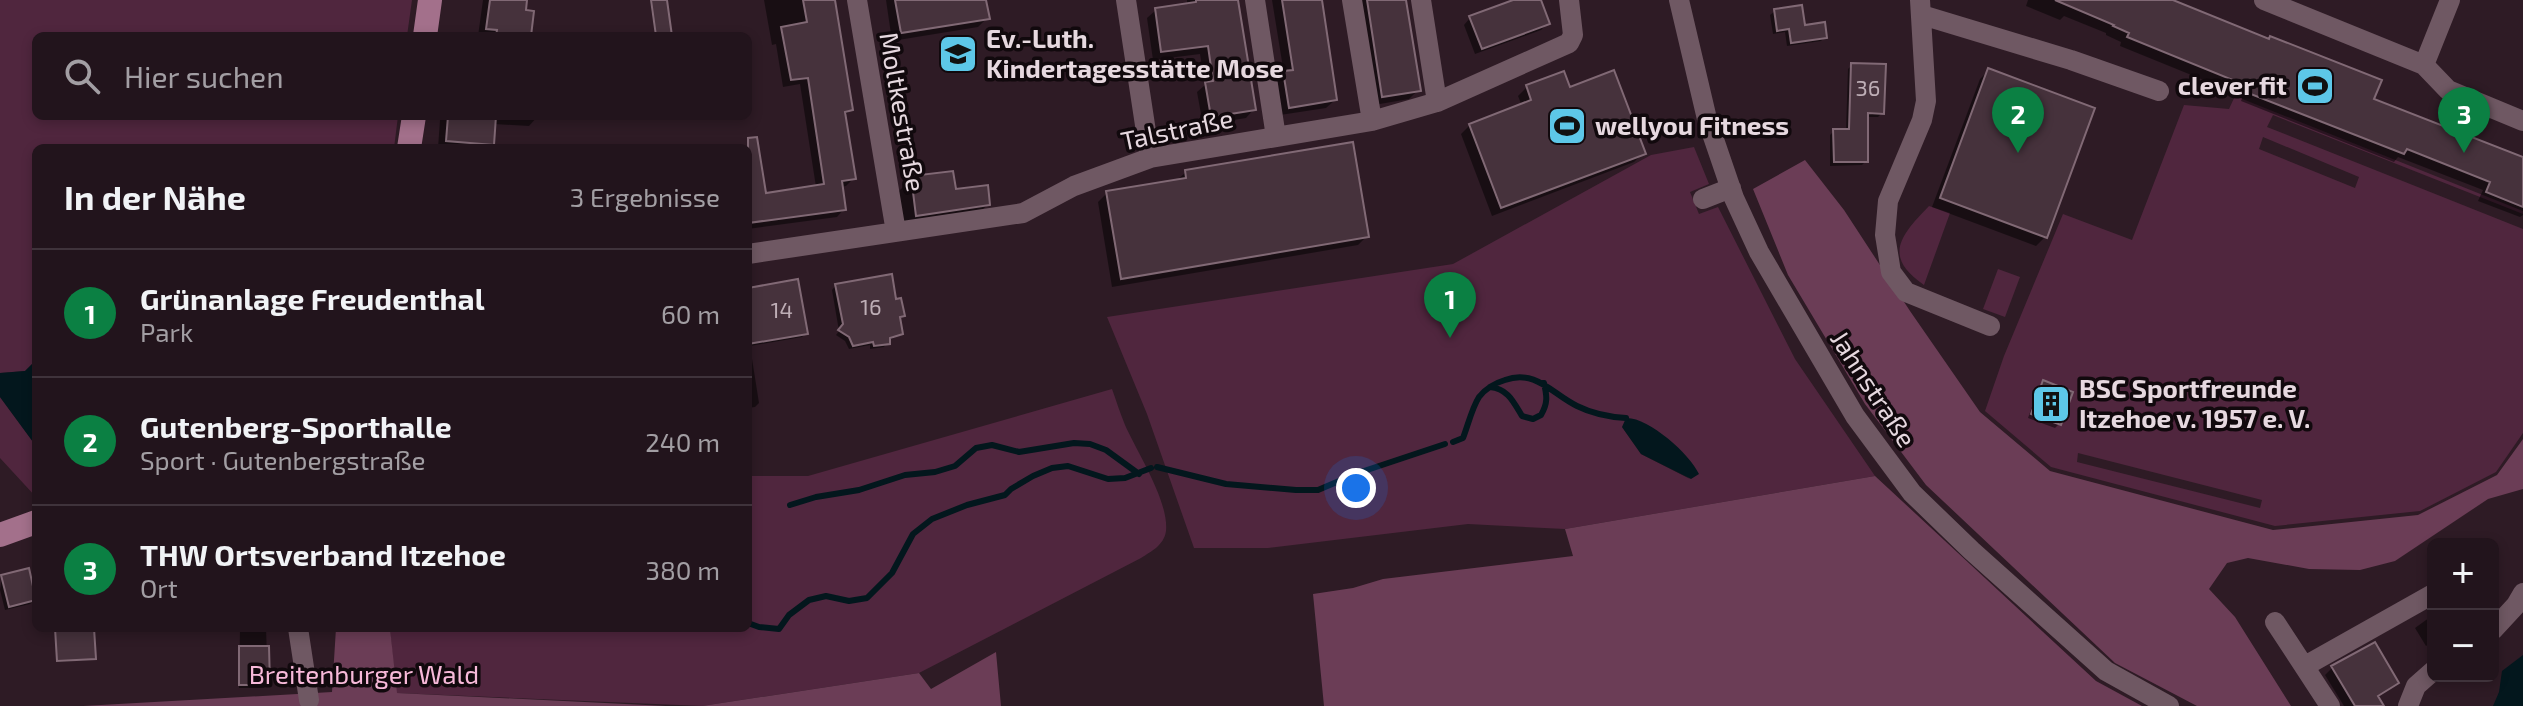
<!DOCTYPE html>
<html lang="de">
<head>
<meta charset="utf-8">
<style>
	body { margin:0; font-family:"Exo 2",sans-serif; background:#2a1d25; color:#f1f3f6 }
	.controls { position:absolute; right:24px; bottom:24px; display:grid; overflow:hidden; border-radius:12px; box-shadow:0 4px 12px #0003 }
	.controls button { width:72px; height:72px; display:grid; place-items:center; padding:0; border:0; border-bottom:2px solid #3f333b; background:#22141c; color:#f1f3f6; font:40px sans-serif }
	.you { position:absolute; left:1356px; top:488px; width:28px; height:28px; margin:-20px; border:6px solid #fff; border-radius:50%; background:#1a73e8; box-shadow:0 0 0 12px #1a73e833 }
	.badge { display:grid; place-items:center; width:52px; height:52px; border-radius:50%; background:#0b8043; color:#fff; font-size:26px; font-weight:700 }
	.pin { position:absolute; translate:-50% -66px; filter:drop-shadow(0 2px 4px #0008) }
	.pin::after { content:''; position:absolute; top:42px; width:28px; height:24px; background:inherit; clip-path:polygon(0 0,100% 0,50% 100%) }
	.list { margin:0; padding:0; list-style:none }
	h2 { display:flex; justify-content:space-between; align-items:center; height:104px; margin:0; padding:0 32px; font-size:34px }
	h2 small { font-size:26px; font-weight:400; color:#a29ea3 }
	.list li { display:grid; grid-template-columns:52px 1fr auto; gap:24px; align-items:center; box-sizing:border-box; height:128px; padding:0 32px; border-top:2px solid #3f333b }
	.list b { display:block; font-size:30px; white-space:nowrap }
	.list p { margin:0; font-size:26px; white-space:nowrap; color:#a29ea3 }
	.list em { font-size:26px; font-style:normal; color:#a29ea3 }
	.icon { flex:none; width:44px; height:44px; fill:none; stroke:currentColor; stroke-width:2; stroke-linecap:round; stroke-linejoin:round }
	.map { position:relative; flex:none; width:2523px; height:706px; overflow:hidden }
	.search { position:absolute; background:#22141c; box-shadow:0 4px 12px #0003; left:32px; top:32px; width:720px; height:88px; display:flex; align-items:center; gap:20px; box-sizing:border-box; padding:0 28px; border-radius:12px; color:#a29ea3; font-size:30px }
	.panel { position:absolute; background:#22141c; box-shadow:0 4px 12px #0003; left:32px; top:144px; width:720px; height:488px; border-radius:12px }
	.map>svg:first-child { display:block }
	.green { fill:#50263e; fill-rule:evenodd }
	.forest { fill:#6b3d56 }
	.water { fill:#03171d }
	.shadow { fill:#0007 }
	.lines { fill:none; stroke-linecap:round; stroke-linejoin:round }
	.stream { stroke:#03171d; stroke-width:6 }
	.building { fill:#46323c; stroke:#816975; stroke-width:2 }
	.minor { stroke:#6f5863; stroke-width:20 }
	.major { stroke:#a3708b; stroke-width:24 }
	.labels { text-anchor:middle; stroke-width:7; stroke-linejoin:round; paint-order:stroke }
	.number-label { font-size:22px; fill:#beaeb6 }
	.poi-label { font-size:26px; font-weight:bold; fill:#e6d8df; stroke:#11090d; text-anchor:start }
	.street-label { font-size:26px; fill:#e6d8df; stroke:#11090d }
	.park-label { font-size:26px; fill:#f7b9d9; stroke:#11090d }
</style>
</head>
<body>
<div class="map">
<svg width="2523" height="706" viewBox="0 0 2523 706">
	<rect width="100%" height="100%" fill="#2e1b25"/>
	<!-- green -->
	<path class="green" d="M0 0H412L407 36H36V116H398L394 148H36V360L25 371 0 373Z
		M2235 96 2523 211V214L2273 115 2267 127 2523 229V433L2496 472 2420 511 2275 526 2051 467 1985 411 2004 356 2063 214 2132 240 2184 105 2229 109ZM2263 137 2359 177 2355 188 2259 149ZM2078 453 2262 500 2260 508 2077 462Z
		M1694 147 1709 184 1690 192 1699 214 1718 207 1795 359 1875 476 1565 529 1468 524 1268 548H1194L1147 414 1107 317 1453 264 1651 155ZM1622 427 1690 479 1641 454Z
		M1929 206 1950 213 1924 285C1882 256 1901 235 1929 206Z
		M1998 269 2020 277 2005 317 1983 309Z
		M1112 389C1116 400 1120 413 1125 425 1137 452 1169 501 1166 531 1164 545 1152 551 1141 558L919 673 702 706 396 693 390 628H748V476H808Z
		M0 397 36 446V497L0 458Z"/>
	<!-- forest -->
	<path class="forest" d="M1805 160 1844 210 1910 311 1980 412 2050 471 2273 530 2418 515 2497 475 2523 439V489L2488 499 2395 561 2360 570 2309 569 2248 558 2227 563 2209 589 2235 617 2291 706H2197L2115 663 1926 485 1865 404 1788 275 1753 189Z
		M1875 476 2096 681 2142 706H1324L1313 594 1353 588 1383 579 1573 556 1565 529Z
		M336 628H390L397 693 666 706H83L332 692Z
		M996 652 1001 706H702L919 673 931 689Z"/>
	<!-- water -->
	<path class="water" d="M36 360V446L0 397V373L25 371Z
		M1626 418C1648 417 1690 454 1699 474L1691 479 1641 454 1622 427Z
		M2523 655V706H2493L2499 692 2502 671Z"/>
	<!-- shadow -->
	<path class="shadow" d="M483 0H525L529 36H478Z
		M650 0H665L670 36H655Z
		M764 0H834L851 110 844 116 854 178 846 186 841 187 844 209 837 217 748 229V167L765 195 816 187 800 84 783 87 776 44 772 45Z
		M886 0H984L987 18 978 27 892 41Z
		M1187 0H1236L1254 109 1246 118 1203 125 1197 92 1205 85 1200 54 1153 60 1147 18 1156 10 1187 5Z
		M1272 0H1320L1335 100 1326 108 1280 115 1275 82 1284 74Z
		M1357 0H1404L1418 90 1409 99 1374 105Z
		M1518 0H1539L1548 23 1541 30 1475 54 1464 25 1470 18Z
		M2028 0H2168L2372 100 2523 159V215L2520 217 2478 201 2483 190 2398 157 2394 162 2241 101 2243 96 2120 46 2121 42 2106 35V33L2064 16 2060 20 2026 6Z
		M1775 11 1803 27 1825 37 1821 41 1787 46 1785 32 1773 34 1770 15Z
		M1852 65 1882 113 1878 117H1866V161L1862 165 1830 166V135L1834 131H1846L1848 69Z
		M1989 70 2045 237 2036 246 1932 207 1980 79Z
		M1527 87 1569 89 1643 153 1634 162 1492 216 1461 134 1470 125 1522 106 1518 96Z
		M445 116H538L529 126 494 124 492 144 488 148H438L440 120Z
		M1186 172 1367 236 1358 245 1112 287 1098 202 1107 193 1176 181Z
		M912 178 954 192 988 204 976 217 904 227 899 191Z
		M836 285 895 301 903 315 898 320 901 334 888 341 884 347 870 349V345L849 349 845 341 836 335 839 331 832 290Z
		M748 289 806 333 802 337 750 346 759 403 755 407 748 408Z
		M2043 383 2059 424 2055 428 2028 418 2039 387Z
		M2 577 35 600 30 604 5 610 0 590Z
		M2433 615V641L2426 646 2415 628Z
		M92 628V660L56 662V630Z
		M240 628H266L268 684 264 688H239Z
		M2374 644 2397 682 2377 697 2382 706H2344L2325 675 2332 668Z"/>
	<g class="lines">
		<!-- stream -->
		<path class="stream" d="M1490 387C1508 389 1513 401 1522 416L1533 419 1541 415C1548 403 1547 396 1544 383
			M1453 442 1463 438C1468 425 1472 408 1479 397 1486 388 1495 383 1505 380 1536 369 1552 394 1577 406 1593 414 1609 417 1626 418
			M1157 467 1226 484 1296 490H1318L1358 473 1445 444
			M790 505 816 497 859 490 905 475 935 472 955 466 976 448 992 445 1019 452 1074 443 1090 444 1106 450 1139 474
			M748 623 759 627 779 629 789 615 809 600 826 596 849 601 867 598 892 573 913 534 932 519 967 505 1005 495 1011 489 1033 476 1052 468 1068 466 1108 479 1125 478 1151 468"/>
	</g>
	<!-- building -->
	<path class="building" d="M490 0H527L526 10 534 11 531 36H496L497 30 486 29Z
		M651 0H667L672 36H656Z
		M803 0H835L853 110 845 112 856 179 842 181 846 210 748 223V138L757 137 766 193 824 184 808 78 791 80 781 27 807 22Z
		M895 0H986L990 19 901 33Z
		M1196 0H1238L1256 110 1211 117 1205 82 1213 81 1208 46 1161 52 1155 8 1196 2Z
		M1282 0H1322L1337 100 1289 108 1283 71 1293 70Z
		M1367 0H1406L1421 91 1382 97Z
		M1513 0H1541L1550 24 1482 49 1469 16Z
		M2055 0H2173L2269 39 2270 36 2382 80 2374 99 2523 157V207L2486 192 2490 182 2407 149 2404 154 2248 93 2250 87 2127 37 2129 33 2113 26 2114 25Z
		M1802 5 1805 25 1825 22 1827 38 1791 43 1789 29 1777 31 1774 9Z
		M1851 63 1886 64 1884 114 1868 113V162H1834L1833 129H1849Z
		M1988 68 2095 108 2047 238 1940 198Z
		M1614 70 1646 154 1501 208 1469 124 1531 100 1526 85 1564 71 1570 87Z
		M448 116H496L494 145 446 141Z
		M1353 142 1369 237 1121 279 1106 191 1186 178 1185 170Z
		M953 171 956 189 988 185 990 205 916 216 911 176Z
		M892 274 896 299 901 298 905 316 900 317 903 334 890 338V344L874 346 873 342 853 346 849 337 838 330 843 324 835 284Z
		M798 279 808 334 748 344V288Z
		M2043 380 2073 392 2061 425 2031 414Z
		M29 568 36 600 9 607 1 575Z
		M55 628H94L96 659 57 661Z
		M2375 642 2399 683 2378 696 2384 706H2355L2331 666Z
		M239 646H269L270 685H239Z"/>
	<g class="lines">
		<!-- minor -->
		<path class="minor" d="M857 0 896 232
			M1126 0 1150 158
			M1255 0 1276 137
			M1352 0 1372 121
			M1421 0 1437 102
			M1679 0 1707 119 1734 198 1759 252 1855 416 1912 493 1972 551 2106 671 2169 706
			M1920 0 1926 101 1922 120 1888 201 1885 235 1891 272 1906 292 1990 326
			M2264 0 2424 65 2448 90 2523 121
			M1922 15 2071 60 2159 91
			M2424 65 2450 0
			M1703 199 1731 188
			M748 254 1023 213 1074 186 1150 158 1372 121 1437 102 1569 43 1573 35 1569 0
			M2275 622 2330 706
			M298 628 309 700
			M2493 630 2516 605 2523 593
			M2305 666 2433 594
			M2408 706 2416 686 2433 671"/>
		<!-- major -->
		<path class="major" d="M425 36 430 0
			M409 148 414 116
			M0 535 36 522"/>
	</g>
	<!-- icons -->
	<defs>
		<symbol id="school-square" viewBox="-11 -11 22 22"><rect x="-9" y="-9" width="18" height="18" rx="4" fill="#5dc7e8" stroke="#11090d"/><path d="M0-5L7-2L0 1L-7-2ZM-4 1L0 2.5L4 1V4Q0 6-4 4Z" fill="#111"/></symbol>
		<symbol id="stadium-square" viewBox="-11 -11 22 22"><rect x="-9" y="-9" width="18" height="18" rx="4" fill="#5dc7e8" stroke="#11090d"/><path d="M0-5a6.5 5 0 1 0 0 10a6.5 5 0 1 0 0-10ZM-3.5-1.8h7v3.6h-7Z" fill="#111"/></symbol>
		<symbol id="building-square" viewBox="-11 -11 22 22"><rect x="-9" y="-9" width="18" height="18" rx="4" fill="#5dc7e8" stroke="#11090d"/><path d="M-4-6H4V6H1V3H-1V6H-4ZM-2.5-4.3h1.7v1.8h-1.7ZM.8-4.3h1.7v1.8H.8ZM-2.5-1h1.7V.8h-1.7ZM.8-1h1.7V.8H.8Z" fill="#111"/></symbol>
	</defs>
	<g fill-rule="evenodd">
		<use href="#school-square" x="936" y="32" width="44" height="44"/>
		<use href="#stadium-square" x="2293" y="64" width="44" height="44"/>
		<use href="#stadium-square" x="1545" y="104" width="44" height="44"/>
		<use href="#building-square" x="2029" y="382" width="44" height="44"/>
	</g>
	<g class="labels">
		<!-- number labels -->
		<g class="number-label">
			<text x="1868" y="96">36</text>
			<text x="871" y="315">16</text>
			<text x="782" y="318">14</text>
		</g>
		<!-- poi labels -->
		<g class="poi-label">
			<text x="986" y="48">Ev.-Luth.<tspan x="986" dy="30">Kindertagesstätte Mose</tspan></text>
			<text x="2287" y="95" text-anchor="end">clever fit</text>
			<text x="1595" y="135">wellyou Fitness</text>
			<text x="2079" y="398">BSC Sportfreunde<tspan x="2079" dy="30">Itzehoe v. 1957 e. V.</tspan></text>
		</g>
		<!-- street labels -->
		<g class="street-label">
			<text transform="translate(902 112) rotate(80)" y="9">Moltkestraße</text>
			<text transform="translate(1177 130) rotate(-12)" y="9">Talstraße</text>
			<text transform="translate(1873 389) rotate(57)" y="9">Jahnstraße</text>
		</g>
		<!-- park labels -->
		<g class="park-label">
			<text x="364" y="684">Breitenburger Wald</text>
		</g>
	</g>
</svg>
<div class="controls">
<button>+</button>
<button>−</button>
</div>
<div class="you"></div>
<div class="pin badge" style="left:1450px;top:338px">1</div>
<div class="pin badge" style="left:2018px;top:153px">2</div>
<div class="pin badge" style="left:2464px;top:153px">3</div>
<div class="search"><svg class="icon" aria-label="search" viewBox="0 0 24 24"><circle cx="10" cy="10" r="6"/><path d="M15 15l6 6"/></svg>Hier suchen</div>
<section class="panel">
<h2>In der Nähe<small>3 Ergebnisse</small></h2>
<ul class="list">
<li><span class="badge">1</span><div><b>Grünanlage Freudenthal</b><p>Park</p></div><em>60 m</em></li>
<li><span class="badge">2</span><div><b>Gutenberg-Sporthalle</b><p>Sport · Gutenbergstraße</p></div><em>240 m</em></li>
<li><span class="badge">3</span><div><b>THW Ortsverband Itzehoe</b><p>Ort</p></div><em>380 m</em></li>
</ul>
</section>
</div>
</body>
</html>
